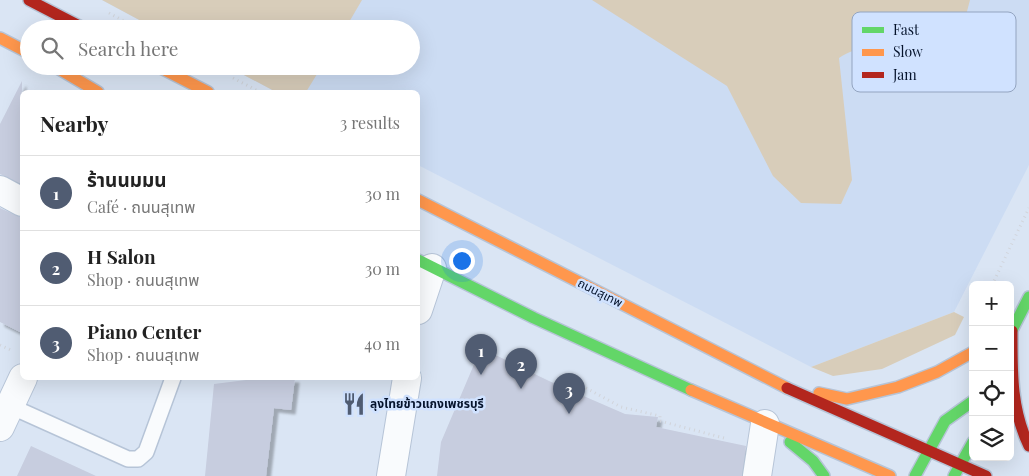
<!DOCTYPE html>
<html lang="en">
<head>
<meta charset="utf-8">
<style>
	body { margin:0; font-family:"Playfair Display","Noto Sans Thai",serif; background:#f2f2f2; color:#222 }
	.controls { position:absolute; right:15px; bottom:15px; display:grid; overflow:hidden; border-radius:8px; box-shadow:0 5px 20px #0002 }
	.controls button { width:45px; height:45px; display:grid; place-items:center; padding:0; border:0; border-bottom:1px solid #e0e0e0; background:#fff; color:#222; font:25px sans-serif }
	.you { position:absolute; left:461px; top:260px; width:18px; height:18px; margin:-12px; border:4px solid #fff; border-radius:50%; background:#1a73e8; box-shadow:0 0 0 8px #1a73e833 }
	.badge { display:grid; place-items:center; width:32px; height:32px; border-radius:50%; background:#505c72; color:#fff; font-size:16px; font-weight:700 }
	.pin { position:absolute; translate:-50% -41px; filter:drop-shadow(0 1px 2px #0008) }
	.pin::after { content:''; position:absolute; top:26px; width:18px; height:15px; background:inherit; clip-path:polygon(0 0,100% 0,50% 100%) }
	.list { margin:0; padding:0; list-style:none }
	h2 { display:flex; justify-content:space-between; align-items:center; height:65px; margin:0; padding:0 20px; font-size:21px }
	h2 small { font-size:16px; font-weight:400; color:#767676 }
	.list li { display:grid; grid-template-columns:32px 1fr auto; gap:15px; align-items:center; box-sizing:border-box; height:75px; padding:0 20px; border-top:1px solid #e0e0e0 }
	.list b { display:block; font-size:19px; white-space:nowrap }
	.list p { margin:0; font-size:16px; white-space:nowrap; color:#767676 }
	.list em { font-size:16px; font-style:normal; color:#767676 }
	.icon { flex:none; width:28px; height:28px; fill:none; stroke:currentColor; stroke-width:2; stroke-linecap:round; stroke-linejoin:round }
	.map { position:relative; flex:none; width:1029px; height:476px; overflow:hidden }
	.search { position:absolute; background:#fff; box-shadow:0 5px 20px #0002; left:20px; top:20px; width:400px; height:55px; display:flex; align-items:center; gap:12px; box-sizing:border-box; padding:0 18px; border-radius:28px; color:#767676; font-size:19px }
	.panel { position:absolute; background:#fff; box-shadow:0 5px 20px #0002; left:20px; top:90px; width:400px; height:290px; border-radius:8px }
	.map>svg:first-child { display:block }
	.built { fill:#ccdcf3 }
	.green { fill:#d8cdba }
	.building { fill:#c7cddf; filter:url(#shadow) }
	.lines { fill:none; stroke-linecap:round; stroke-linejoin:round }
	.lane-casing { stroke:#b6c4d7; stroke-width:18 }
	.street-casing { stroke:#b6c4d7; stroke-width:30 }
	.fast-casing { stroke:#b6c4d7; stroke-width:14 }
	.slow-casing { stroke:#b6c4d7; stroke-width:14 }
	.jam-casing { stroke:#b6c4d7; stroke-width:14 }
	.path { stroke:#d1d4da; stroke-width:3; stroke-dasharray:1 4; stroke-linecap:butt }
	.lane { stroke:#f9fbfd; stroke-width:15 }
	.street { stroke:#f9fbfd; stroke-width:28 }
	.fast { stroke:#63d668; stroke-width:11 }
	.slow { stroke:#ff974d; stroke-width:11 }
	.jam { stroke:#b3261e; stroke-width:11 }
	.labels { text-anchor:middle; stroke-width:5; stroke-linejoin:round; paint-order:stroke }
	.street-label { font-size:12px; fill:#05132c; stroke:#d0e2ff }
	.poi-label { font-size:12px; font-weight:bold; fill:#05132c; stroke:#d0e2ff; text-anchor:start }
	.key { fill:#d0e2ff; stroke:#93a4c0; stroke-width:1 }
	.key-label { font-size:14px; fill:#05132c }
</style>
</head>
<body>
<div class="map">
<svg width="1029" height="476" viewBox="0 0 1029 476">
	<defs>
		<filter id="shadow"><feDropShadow dx="4.5" dy="4.5" stdDeviation="1" flood-color="#0004"/></filter>
	</defs>
	<rect width="100%" height="100%" fill="#dae5f4"/>
	<!-- built -->
	<path class="built" d="M102 0H1029V165L954 312 811 367 418 165V92H276L227 66H411V29H156Z"/>
	<!-- green -->
	<path class="green" d="M102 0H362L345 29H156Z
		M592 0H970L950 76C937 75 917 77 906 71 879 59 871 37 839 58L852 180 841 204 801 203 773 176 727 86Z
		M227 66H322L306 92H276Z
		M954 312 964 317 955 335 882 369 833 376 811 367Z"/>
	<!-- building -->
	<path class="building" d="M22 81V184L0 174V124Z
		M0 208 22 218V333L0 322Z
		M481 348 549 381 625 414 658 417 656 427 746 446 742 476H437L441 442Z
		M262 378H295L291 410 274 408 266 476H205L214 384Z
		M31 446 96 476H17Z"/>
	<g class="lines">
		<defs>
			<path id="lane" d="M10 406 128 459H138L146 452 173 378"/>
			<path id="street" d="M0 190 22 202
				M418 310 432 268
				M0 427 23 378
				M391 476 407 378
				M757 476 765 424"/>
			<path id="fast" d="M418 260 534 318 691 390
				M1010 334 1029 297
				M790 442 813 461 824 476
				M915 476 945 421 973 401
				M954 476 973 442"/>
			<path id="slow" d="M0 38 29 53
				M54 66 98 92
				M157 66 208 92
				M418 200 787 388
				M691 390 890 476
				M819 393 847 399 898 387 937 372 973 352"/>
			<path id="jam" d="M29 0 85 29
				M1012 331C1012 371 1011 409 1029 446
				M787 388 986 476"/>
		</defs>
		<!-- lane casing -->
		<use href="#lane" class="lane-casing"/>
		<!-- street casing -->
		<use href="#street" class="street-casing"/>
		<!-- fast casing -->
		<use href="#fast" class="fast-casing"/>
		<!-- slow casing -->
		<use href="#slow" class="slow-casing"/>
		<!-- jam casing -->
		<use href="#jam" class="jam-casing"/>
		<!-- path -->
		<path class="path" d="M109 13 139 29
			M233 78 260 92
			M992 285 1029 208
			M0 345 13 351
			M586 388 621 407 660 416V421L724 438"/>
		<!-- lane -->
		<use href="#lane" class="lane"/>
		<!-- street -->
		<use href="#street" class="street"/>
		<!-- fast -->
		<use href="#fast" class="fast"/>
		<!-- slow -->
		<use href="#slow" class="slow"/>
		<!-- jam -->
		<use href="#jam" class="jam"/>
	</g>
	<!-- icons -->
	<defs>
		<symbol id="restaurant-bare" viewBox="-9 -9 18 18"><path d="M-5-6h1v4h1v-4h1v4h1v-4h1v5L-1.5 .5V6h-2V.5L-5-1ZM5-6V6H3V1.5H1.5Q1.5-4 5-6Z" fill="#505c72" stroke="#d0e2ff" stroke-width="2.5" paint-order="stroke"/></symbol>
	</defs>
	<g fill-rule="evenodd">
		<use href="#restaurant-bare" x="338" y="388" width="32" height="32"/>
	</g>
	<g class="labels">
		<!-- street labels -->
		<g class="street-label">
			<text transform="translate(600 293) rotate(27)" y="4">ถนนสุเทพ</text>
		</g>
		<!-- poi labels -->
		<g class="poi-label">
			<text x="370" y="408">ลุงไทยข้าวแกงเพชรบุรี</text>
		</g>
	</g>
	<!-- legend -->
	<rect x="852" y="12" width="164" height="80" rx="8" class="key"/>
	<rect x="862" y="27" width="22" height="6" fill="#63d668"/>
	<rect x="862" y="49" width="22" height="7" fill="#ff974d"/>
	<rect x="862" y="72" width="22" height="6" fill="#b3261e"/>
	<g class="key-label">
		<text x="893" y="35">Fast</text>
		<text x="893" y="57">Slow</text>
		<text x="893" y="80">Jam</text>
	</g>
</svg>
<div class="controls">
<button>+</button>
<button>−</button>
<button><svg class="icon" aria-label="locate" viewBox="0 0 24 24"><circle cx="12" cy="12" r="6"/><path d="M12 2v4M12 18v4M2 12h4M18 12h4"/></svg></button>
<button><svg class="icon" aria-label="layers" viewBox="0 0 24 24"><path d="M12 4l9 5-9 5-9-5zM3 14l9 5 9-5"/></svg></button>
</div>
<div class="you"></div>
<div class="pin badge" style="left:481px;top:375px">1</div>
<div class="pin badge" style="left:521px;top:389px">2</div>
<div class="pin badge" style="left:569px;top:414px">3</div>
<div class="search"><svg class="icon" aria-label="search" viewBox="0 0 24 24"><circle cx="10" cy="10" r="6"/><path d="M15 15l6 6"/></svg>Search here</div>
<section class="panel">
<h2>Nearby<small>3 results</small></h2>
<ul class="list">
<li><span class="badge">1</span><div><b>ร้านนมมน</b><p>Café · ถนนสุเทพ</p></div><em>30 m</em></li>
<li><span class="badge">2</span><div><b>H Salon</b><p>Shop · ถนนสุเทพ</p></div><em>30 m</em></li>
<li><span class="badge">3</span><div><b>Piano Center</b><p>Shop · ถนนสุเทพ</p></div><em>40 m</em></li>
</ul>
</section>
</div>
</body>
</html>
